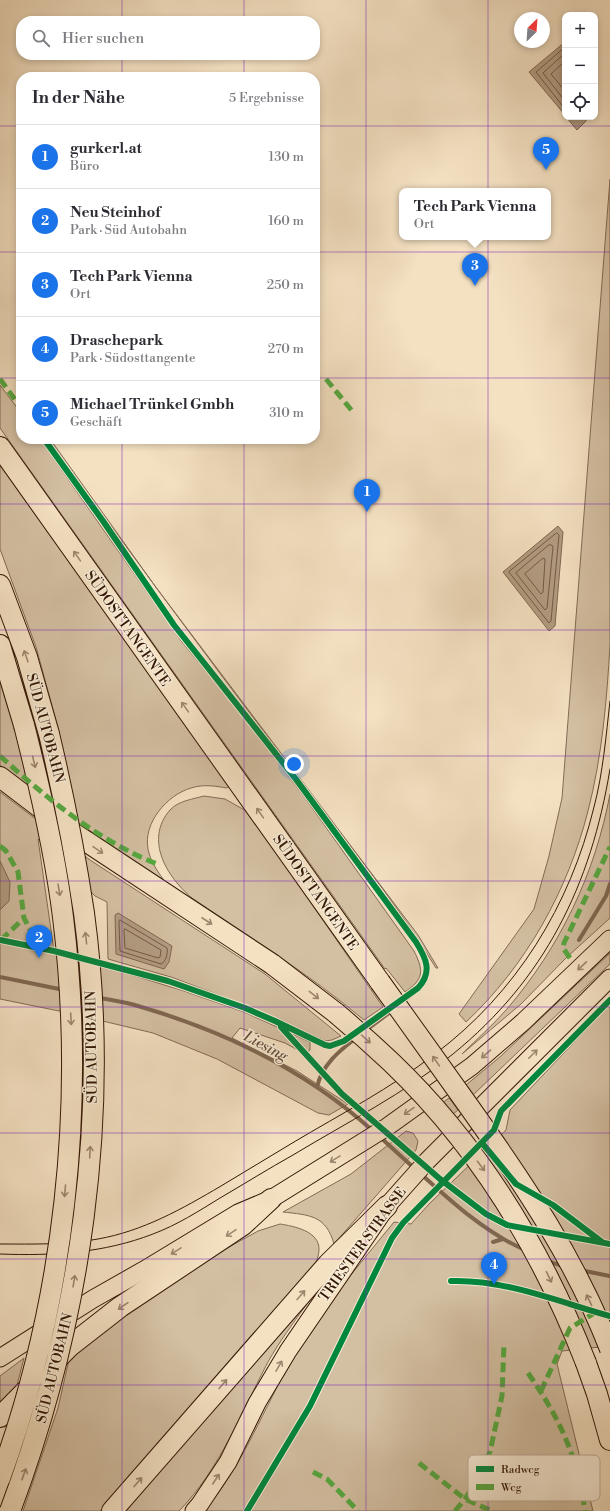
<!DOCTYPE html>
<html lang="de">
<head>
<meta charset="utf-8">
<style>
	body { margin:0; font-family:"Libre Bodoni",serif; background:#f2f2f3; color:#2b2b33 }
	.controls { position:absolute; right:12px; top:12px; display:grid; overflow:hidden; border-radius:8px; box-shadow:0 2px 6px #0003 }
	.controls button { width:36px; height:36px; display:grid; place-items:center; padding:0; border:0; border-bottom:1px solid #e1e1e2; background:#fff; color:#2b2b33; font:20px sans-serif }
	.compass { position:absolute; left:514px; top:12px; width:36px; height:36px; border-radius:50%; background:#fff; box-shadow:0 2px 6px #0003; rotate:25deg }
	.you { position:absolute; left:294px; top:764px; width:14px; height:14px; margin:-10px; border:3px solid #fff; border-radius:50%; background:#1a73e8; box-shadow:0 0 0 6px #1a73e833 }
	.badge { display:grid; place-items:center; width:26px; height:26px; border-radius:50%; background:#1a73e8; color:#fff; font-size:13px; font-weight:700 }
	.pin { position:absolute; translate:-50% -33px; filter:drop-shadow(0 1px 2px #0008) }
	.pin::after { content:''; position:absolute; top:21px; width:14px; height:12px; background:inherit; clip-path:polygon(0 0,100% 0,50% 100%) }
	.popup { position:absolute; left:399px; top:188px; width:152px; height:52px; box-sizing:border-box; display:grid; place-content:center; border-radius:8px; background:#fff; filter:drop-shadow(0 1px 3px #0005); font-size:13px; white-space:nowrap; color:#7c7c81 }
	.popup b { font-size:15px; color:#2b2b33 }
	.popup::after { content:''; position:absolute; left:50%; top:100%; margin-left:-8px; border:8px solid transparent; border-top-color:#fff }
	.list { margin:0; padding:0; list-style:none }
	h2 { display:flex; justify-content:space-between; align-items:center; height:52px; margin:0; padding:0 16px; font-size:17px }
	h2 small { font-size:13px; font-weight:400; color:#7c7c81 }
	.list li { display:grid; grid-template-columns:26px 1fr auto; gap:12px; align-items:center; box-sizing:border-box; height:64px; padding:0 16px; border-top:1px solid #e1e1e2 }
	.list b { display:block; font-size:15px; white-space:nowrap }
	.list p { margin:0; font-size:13px; white-space:nowrap; color:#7c7c81 }
	.list em { font-size:13px; font-style:normal; color:#7c7c81 }
	.icon { flex:none; width:22px; height:22px; fill:none; stroke:currentColor; stroke-width:2; stroke-linecap:round; stroke-linejoin:round }
	.map { position:relative; flex:none; width:610px; height:1511px; overflow:hidden }
	.search { position:absolute; background:#fff; box-shadow:0 2px 6px #0003; left:16px; top:16px; width:304px; height:44px; display:flex; align-items:center; gap:10px; box-sizing:border-box; padding:0 14px; border-radius:16px; color:#7c7c81; font-size:15px }
	.panel { position:absolute; background:#fff; box-shadow:0 2px 6px #0003; left:16px; top:72px; width:304px; height:372px; border-radius:16px }
	.map>svg:first-child { display:block }
	.green { fill:#d3bfa2; stroke:#836b54 }
	.water { fill:#b29c82; stroke:#7f6750 }
	.lines { fill:none; stroke-linecap:round; stroke-linejoin:round }
	.shore { stroke:#725a44; stroke-width:1 }
	.stream { stroke:#7f6750; stroke-width:4 }
	.primary-casing { stroke:#331705; stroke-width:19 }
	.motorway-casing { stroke:#331705; stroke-width:22 }
	.primary { stroke:#f4e1c2; stroke-width:17 }
	.motorway { stroke:#f4e1c2; stroke-width:20 }
	.tram { stroke:#331705; stroke-width:1 }
	.motorway-bridge-casing { stroke:#331705; stroke-width:22; stroke-linecap:butt }
	.motorway-bridge { stroke:#f4e1c2; stroke-width:20 }
	.quiet { stroke:#54a940; stroke-width:5; stroke-dasharray:10 5; stroke-linecap:butt }
	.cycleway-casing { stroke:#f8ecd7; stroke-width:8 }
	.cycleway { stroke:#00873e; stroke-width:6 }
	.oneway { stroke:#9d866d }
	.grid { fill:none; stroke:#7b2cbf; stroke-width:1; stroke-opacity:0.55 }
	.labels { text-anchor:middle; stroke-width:3; stroke-linejoin:round; paint-order:stroke }
	.street-label { font-size:14px; fill:#331705; stroke:#f8ecd7 }
	.water-label { font-size:15px; font-style:italic; fill:#664c37; stroke:#f8ecd7 }
	.key { fill:#f8ecd7; stroke:#bdac98; stroke-width:1 }
	.key-label { font-size:11px; fill:#331705 }
</style>
</head>
<body>
<div class="map">
<svg width="610" height="1511" viewBox="0 0 610 1511">
	<rect width="100%" height="100%" fill="#f4e1c2"/>
	<filter id="stains"><feTurbulence type="fractalNoise" baseFrequency=".005" numOctaves="4"/><feColorMatrix values="0 0 0 0 .2 0 0 0 0 .09 0 0 0 0 .02 0 0 0 .5 -.17"/></filter>
	<radialGradient id="worn" r=".72"><stop offset=".6" stop-color="#630" stop-opacity="0"/><stop offset="1" stop-color="#630" stop-opacity=".3"/></radialGradient>
	<!-- green -->
	<path class="green" d="M610 179C610 281 610 383 610 484 610 520 610 555 610 591 610 608 610 626 610 644 607 699 602 757 588 811 568 890 526 966 466 1022L459 1014 534 909 549 856 562 798Z
		M0 385 21 413V439H40L182 642 241 714 303 795 414 951C424 971 424 979 405 992L386 968 385 969 0 428Z
		M48 439H50L155 586 418 935 438 968H436C393 897 338 832 289 765 207 657 127 549 48 439Z
		M0 465 229 786 227 788C215 786 203 784 191 788 167 795 143 823 148 849 150 860 156 869 163 879L161 880 31 790 0 765V682L14 727 35 722 39 736 59 731 36 647 0 549Z
		M0 792 90 860 265 974 341 1036 332 1040 325 1041 245 1005 171 977 108 959 107 902 95 896 38 839 54 951 184 991 244 1012 310 1042V1050L305 1054 285 1043 240 1028 232 1038 297 1071 348 1104 329 1115 318 1113 217 1059 153 1033 69 1013 0 999Z
		M610 794V918L566 958 521 1004 462 1054C477 1039 493 1025 507 1009 560 947 595 874 610 794Z
		M204 796 225 799 248 812 383 1007 364 1020C310 975 250 937 192 898 167 877 144 840 170 810 178 801 193 799 204 796Z
		M610 953V964L473 1095 466 1085 501 1056Z
		M610 1004V1346L562 1351 557 1364 593 1511H204C243 1466 264 1407 294 1356 322 1308 359 1265 394 1222L411 1224 429 1204 506 1130 510 1110Z
		M449 1098 458 1110 452 1115 441 1104Z
		M406 1131 413 1133 418 1141 416 1150 334 1244C326 1215 309 1215 283 1212L351 1174Z
		M280 1224C293 1226 320 1231 319 1250 319 1255 316 1263 314 1268L100 1511H23L58 1408 70 1355 120 1316 202 1262 258 1231Z
		M304 1301 307 1304C294 1322 279 1342 268 1362 241 1413 220 1469 179 1511H126Z
		M24 1358 17 1385 0 1402V1376Z"/>
	<!-- water -->
	<path class="water" d="M565 42V115L529 72Z
		M566 117H586V121L577 130Z
		M558 526 563 532 555 626 549 631 503 572Z
		M0 861 10 882 9 901 0 910Z
		M118 913 172 946 169 962 164 969 116 954 115 915Z"/>
	<g class="lines">
		<!-- shore -->
		<path class="shore" d="M565 47 536 72 565 109
			M565 53 543 73 565 101
			M565 61 551 74 565 91
			M557 533 559 535 551 621 549 623 509 572Z
			M549 545H552L553 547 547 608 545 610 516 573Z
			M542 559 544 558 545 560 543 592 541 594 525 574Z
			M120 920 167 948C168 953 166 962 161 964L120 951 119 922Z
			M125 929 161 950 160 957 158 958 125 948 124 931Z"/>
		<!-- stream -->
		<path class="stream" d="M579 940 606 896 610 884
			M0 977 64 990
			M96 997C110 1000 125 1002 138 1006 224 1031 307 1071 373 1131
			M401 1003 415 992
			M365 1031 393 1010
			M317 1087C322 1065 339 1051 356 1038
			M380 1137 415 1169
			M421 1174C453 1203 486 1233 525 1250
			M493 1242 503 1239
			M546 1260 564 1267
			M580 1270 610 1276"/>
		<defs>
			<path id="primary" d="M0 1358 93 1299 144 1270 238 1213 271 1199 387 1127 472 1066 523 1022 610 939
				M194 1511 200 1504 228 1462 257 1403 288 1351 387 1206 427 1161 610 978"/>
			<path id="motorway" d="M0 447 380 982
				M0 585 27 657 49 734
				M0 645 24 725
				M0 777 75 834 272 964 336 1013
				M586 1363 597 1394 610 1440
				M0 1417 70 1346 120 1307 243 1225 271 1199
				M112 1511 328 1264 387 1206"/>
		</defs>
		<!-- primary casing -->
		<use href="#primary" class="primary-casing"/>
		<!-- motorway casing -->
		<use href="#motorway" class="motorway-casing"/>
		<!-- primary -->
		<use href="#primary" class="primary"/>
		<!-- motorway -->
		<use href="#motorway" class="motorway"/>
		<!-- tram -->
		<path class="tram" d="M0 1244C33 1244 66 1245 98 1239 143 1231 182 1209 221 1186 245 1171 270 1157 294 1142 341 1114 391 1088 435 1054 516 993 570 906 594 807 603 773 606 736 610 701
			M0 1254C53 1256 104 1253 153 1234 177 1225 199 1211 220 1198 244 1184 268 1169 293 1155 346 1123 405 1093 453 1054 545 979 591 885 610 769"/>
		<defs>
			<path id="motorway-bridge" d="M380 982C410 1024 440 1066 470 1108 524 1184 576 1261 610 1349
				M336 1013C355 1029 373 1045 391 1062 479 1146 542 1250 586 1363
				M0 1478C65 1301 86 1104 63 917 55 852 40 788 24 725
				M10 1511C81 1322 111 1114 84 913 75 853 63 793 49 734"/>
		</defs>
		<!-- motorway-bridge casing -->
		<use href="#motorway-bridge" class="motorway-bridge-casing"/>
		<!-- motorway-bridge -->
		<use href="#motorway-bridge" class="motorway-bridge"/>
		<!-- quiet -->
		<path class="quiet" d="M0 379 21 408
			M326 379 353 412
			M0 756C48 799 99 842 160 865
			M0 846 6 851 18 872 24 918 40 948
			M1 940 24 918
			M570 958 563 948 564 943 610 847
			M528 1373C560 1419 577 1455 585 1511
			M541 1391 570 1328 596 1312
			M419 1463 465 1499 492 1511
			M313 1472 327 1479 358 1511
			M455 1511 465 1499 475 1484 490 1452 502 1396 504 1343"/>
		<defs>
			<path id="cycleway" d="M0 940 54 951 168 981 245 1008 275 1021 325 1045 330 1046 344 1041 418 988C433 972 426 958 416 942L295 778 174 625 103 521 44 439
				M281 1027 342 1094 440 1179 486 1214 507 1225 610 1244
				M482 1143 516 1184 553 1205 602 1242
				M451 1281C504 1279 559 1302 610 1316
				M247 1511 310 1406 392 1238 403 1223 494 1130 501 1111 610 1000"/>
		</defs>
		<!-- cycleway casing -->
		<use href="#cycleway" class="cycleway-casing"/>
		<!-- cycleway -->
		<use href="#cycleway" class="cycleway"/>
	</g>
	<!-- one-way arrows -->
	<defs><path id="oneway-shaft" d="M-6 0H5M1.5-3L5.5 0L1.5 3" fill="none" stroke-width="1.6" stroke-linecap="round" stroke-linejoin="round"/></defs>
	<g class="oneway">
		<use href="#oneway-shaft" transform="translate(77 556) rotate(-125)"/>
		<use href="#oneway-shaft" transform="translate(26 656) rotate(-109)"/>
		<use href="#oneway-shaft" transform="translate(185 707) rotate(-125)"/>
		<use href="#oneway-shaft" transform="translate(34 762) rotate(76)"/>
		<use href="#oneway-shaft" transform="translate(260 813) rotate(-125)"/>
		<use href="#oneway-shaft" transform="translate(98 850) rotate(34)"/>
		<use href="#oneway-shaft" transform="translate(59 890) rotate(81)"/>
		<use href="#oneway-shaft" transform="translate(207 921) rotate(33)"/>
		<use href="#oneway-shaft" transform="translate(86 938) rotate(-96)"/>
		<use href="#oneway-shaft" transform="translate(582 966) rotate(137)"/>
		<use href="#oneway-shaft" transform="translate(314 995) rotate(38)"/>
		<use href="#oneway-shaft" transform="translate(71 1019) rotate(87)"/>
		<use href="#oneway-shaft" transform="translate(366 1039) rotate(42)"/>
		<use href="#oneway-shaft" transform="translate(486 1054) rotate(139)"/>
		<use href="#oneway-shaft" transform="translate(533 1054) rotate(-45)"/>
		<use href="#oneway-shaft" transform="translate(436 1061) rotate(-125)"/>
		<use href="#oneway-shaft" transform="translate(409 1111) rotate(145)"/>
		<use href="#oneway-shaft" transform="translate(90 1152) rotate(-87)"/>
		<use href="#oneway-shaft" transform="translate(335 1159) rotate(148)"/>
		<use href="#oneway-shaft" transform="translate(481 1166) rotate(53)"/>
		<use href="#oneway-shaft" transform="translate(65 1191) rotate(95)"/>
		<use href="#oneway-shaft" transform="translate(231 1233) rotate(146)"/>
		<use href="#oneway-shaft" transform="translate(176 1251) rotate(148)"/>
		<use href="#oneway-shaft" transform="translate(549 1277) rotate(64)"/>
		<use href="#oneway-shaft" transform="translate(74 1281) rotate(-81)"/>
		<use href="#oneway-shaft" transform="translate(301 1295) rotate(-49)"/>
		<use href="#oneway-shaft" transform="translate(589 1300) rotate(-116)"/>
		<use href="#oneway-shaft" transform="translate(123 1306) rotate(145)"/>
		<use href="#oneway-shaft" transform="translate(279 1366) rotate(-60)"/>
		<use href="#oneway-shaft" transform="translate(223 1384) rotate(-49)"/>
		<use href="#oneway-shaft" transform="translate(24 1474) rotate(-70)"/>
		<use href="#oneway-shaft" transform="translate(216 1479) rotate(-57)"/>
		<use href="#oneway-shaft" transform="translate(138 1482) rotate(-49)"/>
	</g>
	<!-- grid -->
	<path class="grid" d="M122 0V21M244 0V21M366 0V1511M488 0V1511M122 55V77M244 55V77M0 126H21M315 126H610M0 252H21M315 252H610M0 378H21M315 378H610M122 439V1511M244 439V1511M0 504H610M0 630H610M0 756H610M0 881H610M0 1007H610M0 1133H610M0 1259H610M0 1385H610"/>
	<g class="labels">
		<!-- street labels -->
		<g class="street-label">
			<text transform="translate(128 628) rotate(55)" y="5">SÜDOSTTANGENTE</text>
			<text transform="translate(46 728) rotate(75)" y="5">SÜD AUTOBAHN</text>
			<text transform="translate(316 892) rotate(55)" y="5">SÜDOSTTANGENTE</text>
			<text transform="translate(91 1047) rotate(-91)" y="5">SÜD AUTOBAHN</text>
			<text transform="translate(362 1244) rotate(-54)" y="5">TRIESTER STRASSE</text>
			<text transform="translate(54 1368) rotate(-76)" y="5">SÜD AUTOBAHN</text>
		</g>
		<!-- water labels -->
		<g class="water-label">
			<text transform="translate(266 1046) rotate(28)" y="5">Liesing</text>
		</g>
	</g>
	<!-- legend -->
	<rect x="468" y="1455" width="132" height="46" rx="6" class="key"/>
	<rect x="476" y="1466" width="18" height="6" fill="#00873e"/>
	<rect x="476" y="1484" width="18" height="6" fill="#54a940"/>
	<g class="key-label">
		<text x="501" y="1473">Radweg</text>
		<text x="501" y="1491">Weg</text>
	</g>
	<rect width="100%" height="100%" filter="url(#stains)"/>
	<rect width="100%" height="100%" fill="url(#worn)"/>
</svg>
<div class="controls">
<button>+</button>
<button>−</button>
<button><svg class="icon" aria-label="locate" viewBox="0 0 24 24"><circle cx="12" cy="12" r="6"/><path d="M12 2v4M12 18v4M2 12h4M18 12h4"/></svg></button>
</div>
<svg class="compass" viewBox="-18 -18 36 36"><path d="M0-13l5 13h-10z" fill="#e53935"/><path d="M0 13l5-13h-10z" fill="#7c7c81"/></svg>
<div class="you"></div>
<div class="pin badge" style="left:367px;top:512px">1</div>
<div class="pin badge" style="left:39px;top:958px">2</div>
<div class="pin badge" style="left:475px;top:286px">3</div>
<div class="popup"><b>Tech Park Vienna</b>Ort</div>
<div class="pin badge" style="left:494px;top:1285px">4</div>
<div class="pin badge" style="left:546px;top:170px">5</div>
<div class="search"><svg class="icon" aria-label="search" viewBox="0 0 24 24"><circle cx="10" cy="10" r="6"/><path d="M15 15l6 6"/></svg>Hier suchen</div>
<section class="panel">
<h2>In der Nähe<small>5 Ergebnisse</small></h2>
<ul class="list">
<li><span class="badge">1</span><div><b>gurkerl.at</b><p>Büro</p></div><em>130 m</em></li>
<li><span class="badge">2</span><div><b>Neu Steinhof</b><p>Park · Süd Autobahn</p></div><em>160 m</em></li>
<li><span class="badge">3</span><div><b>Tech Park Vienna</b><p>Ort</p></div><em>250 m</em></li>
<li><span class="badge">4</span><div><b>Draschepark</b><p>Park · Südosttangente</p></div><em>270 m</em></li>
<li><span class="badge">5</span><div><b>Michael Trünkel Gmbh</b><p>Geschäft</p></div><em>310 m</em></li>
</ul>
</section>
</div>
</body>
</html>
